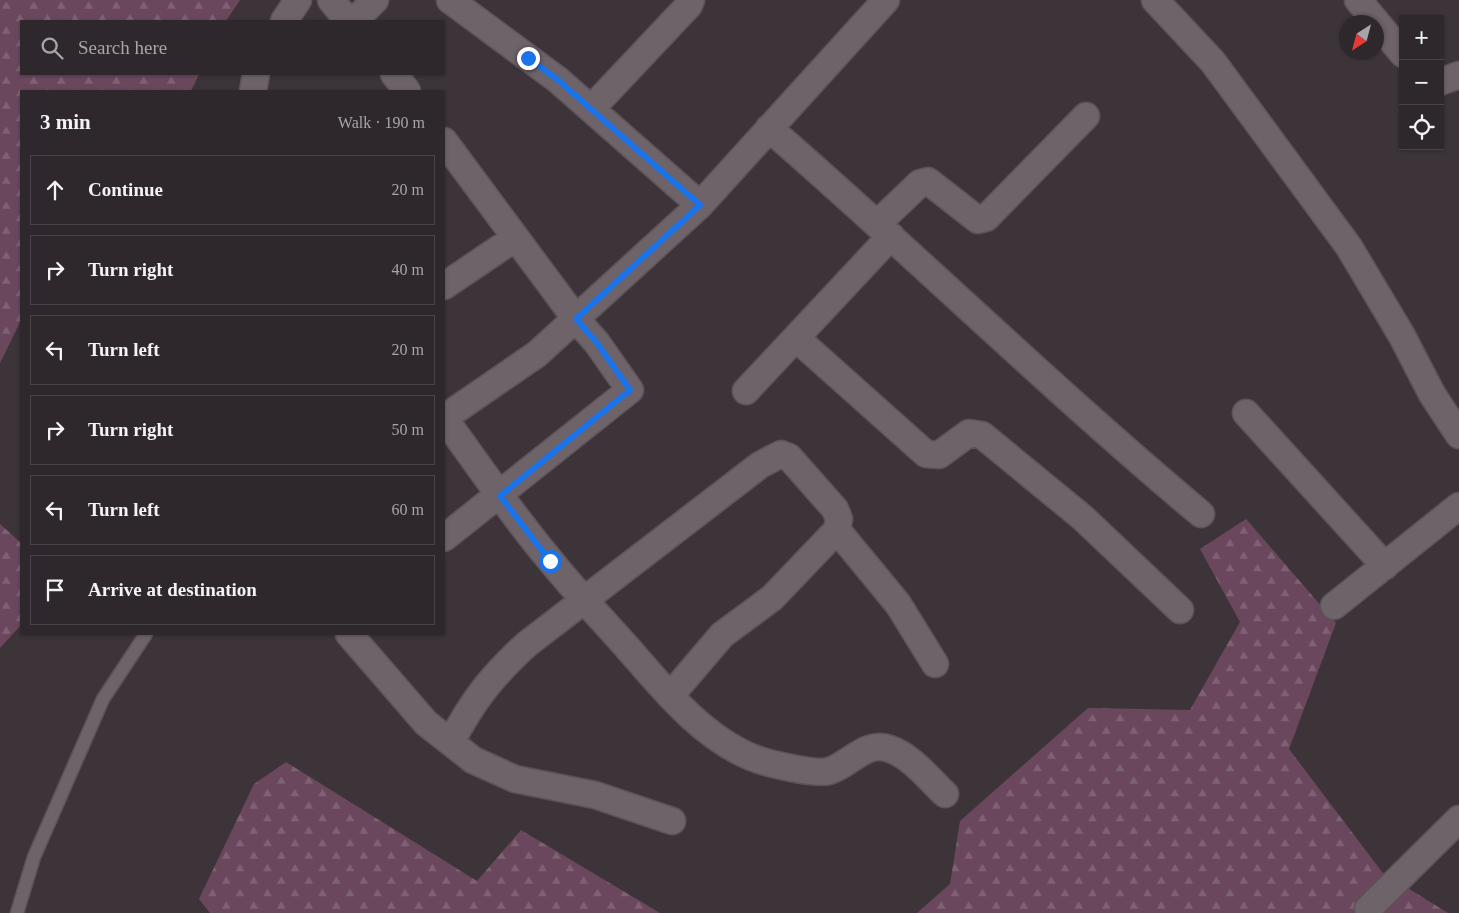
<!DOCTYPE html>
<html lang="en">
<head>
<meta charset="utf-8">
<style>
	body { margin:0; font-family:"Times New Roman",serif; background:#3a3337; color:#f1f3f6 }
	.controls { position:absolute; right:15px; top:15px; display:grid; overflow:hidden; border-radius:0px; box-shadow:0 1px 4px #0004 }
	.controls button { width:45px; height:45px; display:grid; place-items:center; padding:0; border:0; border-bottom:1px solid #494447; background:#2e272b; color:#f1f3f6; font:25px sans-serif }
	.compass { position:absolute; left:1339px; top:15px; width:45px; height:45px; border-radius:50%; background:#2e272b; box-shadow:0 1px 4px #0004; rotate:216deg }
	.stop { position:absolute; width:15px; height:15px; margin:-11px; border:4px solid #1a73e8; border-radius:50%; background:#fff }
	.stop.end { background:#1a73e8; border-color:#fff; box-shadow:0 1px 5px #0008 }
	.list { margin:0; padding:0; list-style:none }
	h2 { display:flex; justify-content:space-between; align-items:center; height:65px; margin:0; padding:0 20px; font-size:21px }
	h2 small { font-size:16px; font-weight:400; color:#a7a5a9 }
	.list li { display:grid; grid-template-columns:32px 1fr auto; gap:15px; align-items:center; box-sizing:border-box; height:70px; margin:0 10px 10px; padding:0 10px; border:1px solid #494447; border-radius:0px }
	.list b { display:block; font-size:19px; white-space:nowrap }
	.list em { font-size:16px; font-style:normal; color:#a7a5a9 }
	.icon { flex:none; width:28px; height:28px; fill:none; stroke:currentColor; stroke-width:2; stroke-linecap:round; stroke-linejoin:round }
	.map { position:relative; flex:none; width:1459px; height:913px; overflow:hidden }
	.search { position:absolute; background:#2e272b; box-shadow:0 1px 4px #0004; left:20px; top:20px; width:425px; height:55px; display:flex; align-items:center; gap:12px; box-sizing:border-box; padding:0 18px; border-radius:0px; color:#a7a5a9; font-size:19px }
	.panel { position:absolute; background:#2e272b; box-shadow:0 1px 4px #0004; left:20px; top:90px; width:425px; height:545px; border-radius:0px }
	.map>svg:first-child { display:block }
	.forest { fill:url(#forest-firs) }
	.lines { fill:none; stroke-linecap:round; stroke-linejoin:round }
	.lane-casing { stroke:#5b5358; stroke-width:15 }
	.street-casing { stroke:#5b5358; stroke-width:29 }
	.lane { stroke:#6d6369; stroke-width:12 }
	.street { stroke:#6d6369; stroke-width:26 }
	.route { stroke:#1a73e8; stroke-width:6 }
</style>
</head>
<body>
<div class="map">
<svg width="1459" height="913" viewBox="0 0 1459 913">
	<defs>
		<pattern id="forest-firs" width="22" height="20" patternUnits="userSpaceOnUse" patternTransform="scale(1.25)"><rect width="22" height="20" fill="#6a475d"/><path d="M5 1l3.5 6h-7zM16 11l3.5 6h-7z" fill="#7f6174"/></pattern>
	</defs>
	<rect width="100%" height="100%" fill="#3d3439"/>
	<!-- forest -->
	<path class="forest" d="M0 0H240L226 21H21V74H199L191 91H21V320L0 363Z
		M1246 519 1336 623 1289 749 1382 872 1448 913H917L950 884 960 821 1088 708 1190 710 1240 622 1200 549Z
		M0 524 21 543V625L0 648Z
		M286 762 477 881 521 830 660 913H210L199 899 254 784Z"/>
	<g class="lines">
		<defs>
			<path id="lane" d="M17 913 34 857 103 699 146 634"/>
			<path id="street" d="M331 0 348 21
				M450 0 558 80 700 205
				M1155 0 1213 62 1349 247 1402 336 1432 394 1459 435
				M1358 0 1403 54
				M284 21 298 0
				M354 21 375 0
				M394 74 407 91
				M1440 82 1459 75
				M253 91 256 74
				M591 109 689 5 691 0
				M769 128C915 255 1053 390 1201 514
				M444 141 576 319 597 343 630 390 444 538
				M877 224 920 183 928 181 978 220 986 218 1086 116
				M444 286 515 238
				M796 338 926 454 939 455 969 433 982 435 1083 518 1180 610
				M746 391 891 236
				M1246 413 1385 566
				M444 418C479 466 512 515 550 560 574 590 600 617 625 645 661 686 699 735 751 757 765 763 815 775 829 771 850 765 865 740 890 749 911 756 929 779 945 794
				M444 418 537 354 700 205 886 0
				M837 530 898 604 935 664
				M1334 606 1459 506
				M349 634 426 723 473 760 515 779 595 795 672 821
				M451 742C473 700 492 676 527 644L760 465 781 454 789 457 835 509 839 519 837 530 772 598 722 635 670 696
				M1368 909 1459 819"/>
		</defs>
		<!-- lane casing -->
		<use href="#lane" class="lane-casing"/>
		<!-- street casing -->
		<use href="#street" class="street-casing"/>
		<!-- lane -->
		<use href="#lane" class="lane"/>
		<!-- street -->
		<use href="#street" class="street"/>
	</g>
	<g class="lines">
		<!-- route -->
		<path class="route" d="M528 58 558 80 700 205 576 319 597 343 630 390 500 496 550 561"/>
	</g>
</svg>
<div class="controls">
<button>+</button>
<button>−</button>
<button><svg class="icon" aria-label="locate" viewBox="0 0 24 24"><circle cx="12" cy="12" r="6"/><path d="M12 2v4M12 18v4M2 12h4M18 12h4"/></svg></button>
</div>
<svg class="compass" viewBox="-18 -18 36 36"><path d="M0-13l5 13h-10z" fill="#e53935"/><path d="M0 13l5-13h-10z" fill="#a7a5a9"/></svg>
<div class="stop" style="left:550px;top:561px"></div>
<div class="stop end" style="left:528px;top:58px"></div>
<div class="search"><svg class="icon" aria-label="search" viewBox="0 0 24 24"><circle cx="10" cy="10" r="6"/><path d="M15 15l6 6"/></svg>Search here</div>
<section class="panel">
<h2>3 min<small>Walk · 190 m</small></h2>
<ul class="list">
<li><svg class="icon" aria-label="ahead" viewBox="0 0 24 24"><path d="M12 20V5M6 11l6-6 6 6"/></svg><div><b>Continue</b></div><em>20 m</em></li>
<li><svg class="icon" aria-label="right" viewBox="0 0 24 24"><path d="M7 20v-9h11M14 6l5 5-5 5"/></svg><div><b>Turn right</b></div><em>40 m</em></li>
<li><svg class="icon" aria-label="left" viewBox="0 0 24 24"><path d="M17 20v-9H6M10 6l-5 5 5 5"/></svg><div><b>Turn left</b></div><em>20 m</em></li>
<li><svg class="icon" aria-label="right" viewBox="0 0 24 24"><path d="M7 20v-9h11M14 6l5 5-5 5"/></svg><div><b>Turn right</b></div><em>50 m</em></li>
<li><svg class="icon" aria-label="left" viewBox="0 0 24 24"><path d="M17 20v-9H6M10 6l-5 5 5 5"/></svg><div><b>Turn left</b></div><em>60 m</em></li>
<li><svg class="icon" aria-label="arrive" viewBox="0 0 24 24"><path d="M6 21V4h12l-3 4 3 4H6"/></svg><div><b>Arrive at destination</b></div></li>
</ul>
</section>
</div>
</body>
</html>
